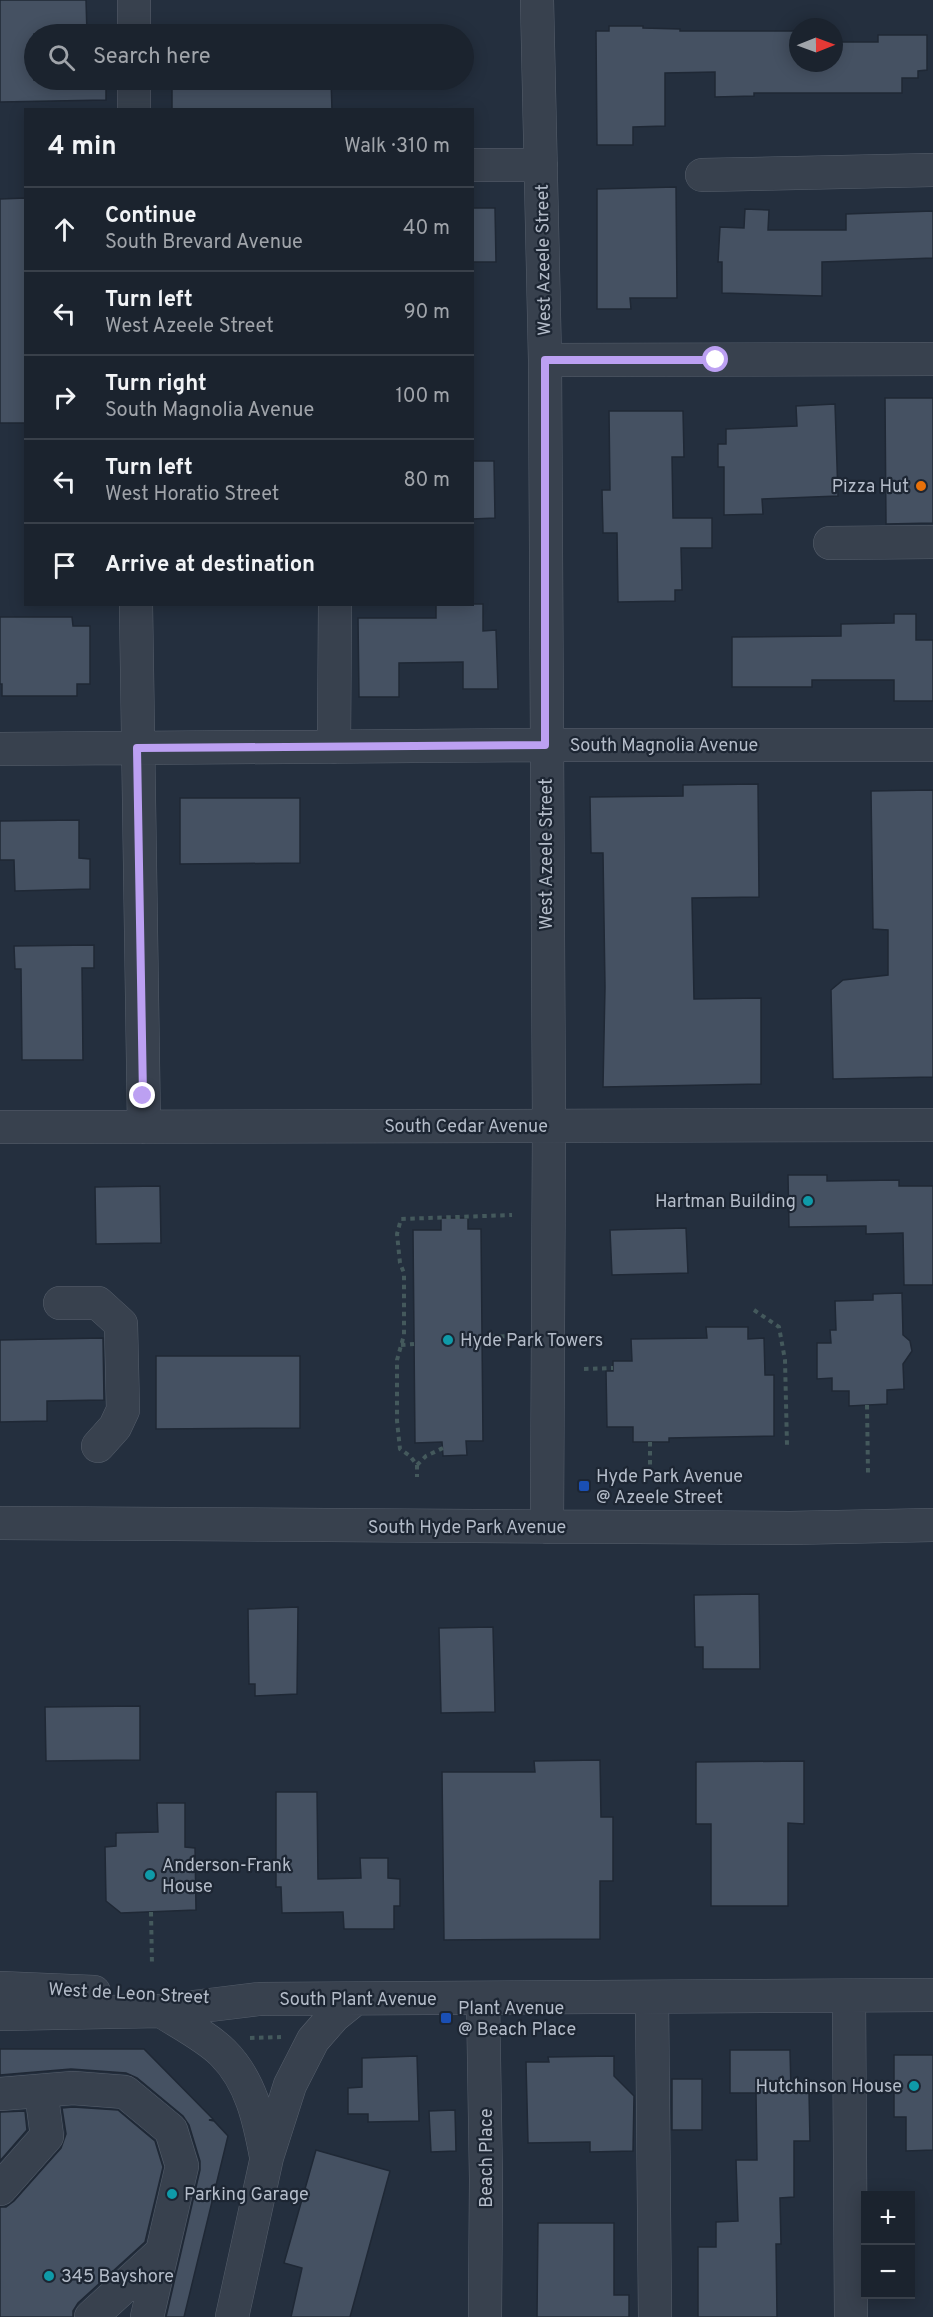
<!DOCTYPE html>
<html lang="en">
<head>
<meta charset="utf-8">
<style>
	body { margin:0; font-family:Overpass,sans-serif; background:#282f3a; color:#f1f3f6 }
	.controls { position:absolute; right:18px; bottom:18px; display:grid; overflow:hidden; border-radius:0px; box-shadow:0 3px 15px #0003 }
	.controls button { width:54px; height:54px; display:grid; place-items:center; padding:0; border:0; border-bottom:2px solid #39404a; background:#1b232e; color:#f1f3f6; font:30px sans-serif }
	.compass { position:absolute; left:789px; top:18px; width:54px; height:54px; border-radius:50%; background:#1b232e; box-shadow:0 3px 15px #0003; rotate:89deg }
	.stop { position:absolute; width:18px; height:18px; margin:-14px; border:4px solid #bca0f2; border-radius:50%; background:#fff }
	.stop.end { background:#bca0f2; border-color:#fff; box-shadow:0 2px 6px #0008 }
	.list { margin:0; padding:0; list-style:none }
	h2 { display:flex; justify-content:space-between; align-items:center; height:78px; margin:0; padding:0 24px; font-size:26px }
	h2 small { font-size:20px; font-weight:400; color:#a0a4aa }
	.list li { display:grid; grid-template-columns:39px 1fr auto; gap:18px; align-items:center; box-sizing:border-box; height:84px; padding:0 24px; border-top:2px solid #39404a }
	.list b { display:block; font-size:22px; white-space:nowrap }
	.list p { margin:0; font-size:20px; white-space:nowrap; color:#a0a4aa }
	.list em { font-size:20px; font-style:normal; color:#a0a4aa }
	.icon { flex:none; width:33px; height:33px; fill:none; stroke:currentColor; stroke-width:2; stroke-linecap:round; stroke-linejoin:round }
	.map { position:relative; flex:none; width:933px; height:2317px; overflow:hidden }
	.search { position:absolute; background:#1b232e; box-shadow:0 3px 15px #0003; left:24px; top:24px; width:450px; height:66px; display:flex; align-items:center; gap:15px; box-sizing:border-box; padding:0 21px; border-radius:33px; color:#a0a4aa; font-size:22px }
	.panel { position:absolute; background:#1b232e; box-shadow:0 3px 15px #0003; left:24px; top:108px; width:450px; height:498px; border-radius:0px }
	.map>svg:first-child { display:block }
	.building { fill:#455162; stroke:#1f2835; stroke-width:1.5 }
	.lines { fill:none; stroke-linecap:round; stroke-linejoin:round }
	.minor-casing { stroke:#565f6c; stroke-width:34 }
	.path { stroke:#44595c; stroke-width:4; stroke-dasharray:4.5 4.5; stroke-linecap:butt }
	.minor { stroke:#38414e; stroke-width:33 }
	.route { stroke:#bca0f2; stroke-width:8 }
	.food-dot { fill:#e8710a; stroke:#1d2633; stroke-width:2 }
	.culture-dot { fill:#0f9aa8; stroke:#1d2633; stroke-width:2 }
	.transit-dot { fill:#1a4fb4; stroke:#1d2633; stroke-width:2 }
	.labels { text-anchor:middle; stroke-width:4.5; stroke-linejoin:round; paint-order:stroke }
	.street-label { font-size:18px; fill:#b4bcc9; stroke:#1d2633 }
	.poi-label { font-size:18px; fill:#b4bcc9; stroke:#1d2633; text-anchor:start }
</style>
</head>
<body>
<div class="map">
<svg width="933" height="2317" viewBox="0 0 933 2317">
	<rect width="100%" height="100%" fill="#242f3e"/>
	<!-- building -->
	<path class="building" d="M0 0H86L87 34H34V80H106V100L0 102Z
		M609 26H643V28L680 29V31H798V63H834V42H878V35H927V70L918 71V78H902V93H754V96L715 97V72L665 73V126L633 127V145H597L596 31H609Z
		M172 80H331L332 110H172Z
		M676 187 677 298H630L631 309H597V189Z
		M26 198V423H0V199Z
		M472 208H495L496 262H472Z
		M745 209 769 210 768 230H846V214L933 211V258L822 262V296L722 293V262H718L720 227 744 228Z
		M885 398H933V523L886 524Z
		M835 404 838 496 762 499 763 514 724 515V467H718V444H726V429L797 426 796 406Z
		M609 411H683L684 457H672L673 518H712V548H681L682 590H675V601L618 602 617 533H603L602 490H610Z
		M472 461H494L495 518 472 519Z
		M436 604H483V631L496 630 498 689H463V662L399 663V697H359L358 618H436Z
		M894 614H916V640H933V701H894V680H812V687H732V637L841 636V624L894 623Z
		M0 617H72L73 626H90V684H77V696H2V684H0Z
		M758 784 759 897 692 898 694 999 761 998V1084L603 1087 605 987 603 853H591L590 797 683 796V785Z
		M933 790V1077L833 1079 831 990 843 980 888 975V930L873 929 871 791Z
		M180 798H300V863L180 864Z
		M79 820V858L90 859V889L15 891 14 860H0V821Z
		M94 945V968H82L83 1060H22L21 969H15L14 946Z
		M788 1175H827V1181L899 1180V1186H933V1285H904L903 1233 866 1234V1226L789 1227Z
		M160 1186 161 1243 96 1244 95 1187Z
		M441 1218H468V1229H481L483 1441H466L467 1455 443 1456 442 1442 415 1443 413 1230H441Z
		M686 1228 688 1273 612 1275 610 1230Z
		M902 1293 903 1335 910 1341 912 1351 903 1364 904 1389 887 1390V1404L849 1406V1391H832V1378L817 1379V1343H831L830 1330H836L835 1301 873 1300V1294Z
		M706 1327H748V1339L764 1338 765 1375H774V1436L669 1438V1442H633V1427H607L606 1371H613V1361H632L631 1339 707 1338Z
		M103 1338 104 1400 47 1401V1421L0 1422V1340Z
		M156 1356H300V1428L156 1429Z
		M759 1594 760 1669H703V1647H695L694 1595Z
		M298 1607 297 1694 255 1696V1684H249L248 1609Z
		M493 1627 495 1712 441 1713 439 1628Z
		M140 1706V1760L46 1761 45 1707Z
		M600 1760 601 1817H613V1881H600V1939L444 1940 442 1772H535L534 1761Z
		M804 1761V1824L788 1823V1906H711V1824H696V1762Z
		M276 1792H317L318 1879 361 1878 360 1858H388V1878L400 1879V1906H394V1929H344L343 1912 282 1913 281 1887H276Z
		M157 1803H185V1847L195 1848 196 1910 121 1913 106 1901 105 1847 116 1846V1833L158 1832Z
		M0 2049H144L213 2119 209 2120 214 2121 228 2136 184 2317H166L200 2170V2161L189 2125 183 2116 137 2078 126 2073 71 2069 0 2075Z
		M730 2050H790L791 2092H809L810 2141H794V2197L780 2198 781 2244H776L777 2317H698V2247H716V2222L738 2221 736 2160H757L756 2093H730Z
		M894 2055H933V2150L906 2151V2117H894Z
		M417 2056 419 2121 368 2122V2114H348V2088L362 2087V2058Z
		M614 2056V2076L634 2096 633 2151 590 2152V2142L528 2143 526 2062H549L548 2057Z
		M672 2079H702V2130H672Z
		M73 2107 118 2110 155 2141 163 2167 145 2242 78 2303 73 2311V2317H0V2207H6L14 2201 61 2148 66 2134 62 2108Z
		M455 2110 456 2151 431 2152 429 2111Z
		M25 2111 27 2130 0 2161V2112Z
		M316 2150 390 2171 350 2317H291L302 2268 284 2263Z
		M538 2223H614V2295H629V2317H537Z"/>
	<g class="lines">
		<defs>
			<path id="minor" d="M537 0 545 360 549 1126 547 1527
				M134 34V0
				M134 110V80
				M472 165H541
				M702 175 933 170
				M545 360 933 359
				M830 543 933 542
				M136 604 144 1127
				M334 747 335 604
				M0 749 545 745H933
				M0 1127 933 1125
				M60 1303H98L121 1324 123 1410 115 1427 98 1446
				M0 1523 790 1528 933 1525
				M0 1988 94 1992
				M849 1997 851 2317
				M483 1998 486 2179 485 2317
				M652 1998 655 2317
				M161 2011C180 2023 207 2037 223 2053 251 2081 259 2119 266 2156
				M0 2014 161 2011 259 1999 933 1995
				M0 2094 73 2088 125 2092 171 2130 182 2166 147 2317
				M0 2189 47 2136 41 2091
				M91 2317 162 2252
				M232 2317 267 2157 290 2085 313 2040 334 2016 355 1999"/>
		</defs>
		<!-- minor casing -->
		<use href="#minor" class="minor-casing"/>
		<!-- path -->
		<path class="path" d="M754 1310 779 1327 785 1360 787 1445
			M482 1337 513 1336
			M401 1345 414 1344
			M584 1369 613 1368
			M867 1405 868 1473
			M650 1442V1475
			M443 1448 426 1456 417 1465 410 1456 400 1449 397 1421V1360L404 1335V1273L400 1263 397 1234 401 1219 512 1215
			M417 1465V1477
			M151 1912 152 1965
			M250 2038 281 2037"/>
		<!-- minor -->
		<use href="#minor" class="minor"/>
	</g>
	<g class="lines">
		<!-- route -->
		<path class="route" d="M143 1096 137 748 545 745V360H716"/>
	</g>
	<!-- markers -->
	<circle class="food-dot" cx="921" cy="486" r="6"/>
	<g class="culture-dot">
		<circle cx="808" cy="1201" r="6"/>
		<circle cx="448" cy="1340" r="6"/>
		<circle cx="150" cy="1875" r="6"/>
		<circle cx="914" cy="2086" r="6"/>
		<circle cx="172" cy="2194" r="6"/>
		<circle cx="49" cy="2276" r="6"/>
	</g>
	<g class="transit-dot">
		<rect x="578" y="1480" width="12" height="12" rx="3"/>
		<rect x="440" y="2012" width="12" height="12" rx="3"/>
	</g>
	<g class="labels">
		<!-- street labels -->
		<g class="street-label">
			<text transform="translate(543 260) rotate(-91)" y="6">West Azeele Street</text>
			<text x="664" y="751">South Magnolia Avenue</text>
			<text transform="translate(546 854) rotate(-90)" y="6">West Azeele Street</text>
			<text x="466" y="1132">South Cedar Avenue</text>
			<text x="467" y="1533">South Hyde Park Avenue</text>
			<text transform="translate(129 1993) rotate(3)" y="6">West de Leon Street</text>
			<text x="358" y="2005">South Plant Avenue</text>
			<text transform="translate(486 2158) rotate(-90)" y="6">Beach Place</text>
		</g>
		<!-- poi labels -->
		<g class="poi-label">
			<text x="909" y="492" text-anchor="end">Pizza Hut</text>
			<text x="796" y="1207" text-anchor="end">Hartman Building</text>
			<text x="460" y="1346">Hyde Park Towers</text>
			<text x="596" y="1482">Hyde Park Avenue<tspan x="596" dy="21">@ Azeele Street</tspan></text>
			<text x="162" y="1871">Anderson-Frank<tspan x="162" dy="21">House</tspan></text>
			<text x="458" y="2014">Plant Avenue<tspan x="458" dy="21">@ Beach Place</tspan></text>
			<text x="902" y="2092" text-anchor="end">Hutchinson House</text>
			<text x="184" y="2200">Parking Garage</text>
			<text x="61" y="2282">345 Bayshore</text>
		</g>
	</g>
</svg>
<div class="controls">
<button>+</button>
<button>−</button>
</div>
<svg class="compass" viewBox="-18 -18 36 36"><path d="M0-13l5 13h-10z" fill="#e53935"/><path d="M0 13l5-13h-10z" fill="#a0a4aa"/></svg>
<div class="stop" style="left:716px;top:360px"></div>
<div class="stop end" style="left:143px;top:1096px"></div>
<div class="search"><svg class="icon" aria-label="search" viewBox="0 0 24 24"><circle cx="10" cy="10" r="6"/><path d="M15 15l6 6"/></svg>Search here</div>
<section class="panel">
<h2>4 min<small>Walk · 310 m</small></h2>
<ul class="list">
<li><svg class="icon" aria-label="ahead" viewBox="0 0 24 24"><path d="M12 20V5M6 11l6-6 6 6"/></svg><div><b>Continue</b><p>South Brevard Avenue</p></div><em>40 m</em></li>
<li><svg class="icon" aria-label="left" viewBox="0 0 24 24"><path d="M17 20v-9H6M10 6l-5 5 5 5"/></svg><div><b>Turn left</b><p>West Azeele Street</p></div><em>90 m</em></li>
<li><svg class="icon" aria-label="right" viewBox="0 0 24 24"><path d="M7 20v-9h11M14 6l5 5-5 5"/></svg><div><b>Turn right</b><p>South Magnolia Avenue</p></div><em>100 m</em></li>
<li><svg class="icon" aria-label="left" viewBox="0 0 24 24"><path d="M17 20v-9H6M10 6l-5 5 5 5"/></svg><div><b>Turn left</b><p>West Horatio Street</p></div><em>80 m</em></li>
<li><svg class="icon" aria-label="arrive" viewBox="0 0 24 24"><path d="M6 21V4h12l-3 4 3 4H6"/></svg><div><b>Arrive at destination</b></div></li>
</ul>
</section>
</div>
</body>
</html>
